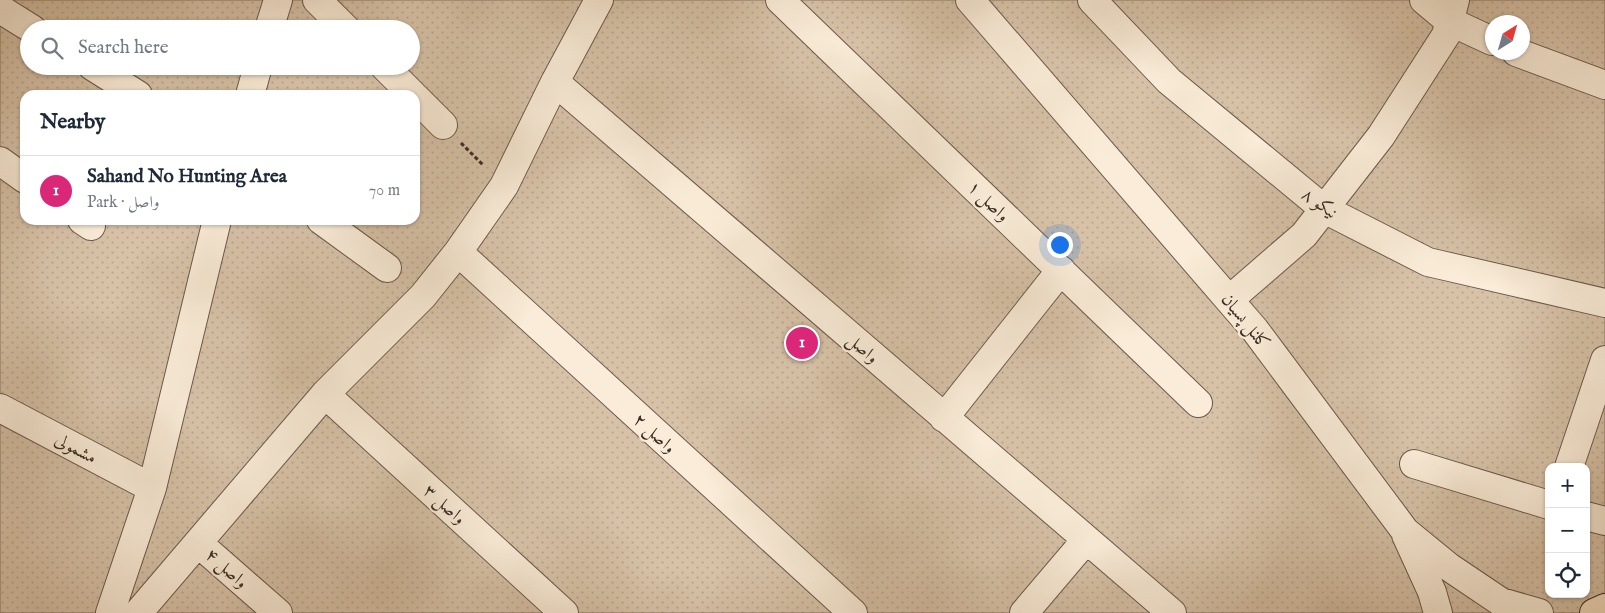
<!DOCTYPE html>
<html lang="en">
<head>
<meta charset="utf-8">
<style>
	body { margin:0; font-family:"IM FELL English",Amiri,serif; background:#f6f6f7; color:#1f2937 }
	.controls { position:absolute; right:15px; bottom:15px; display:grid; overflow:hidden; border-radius:10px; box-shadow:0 1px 4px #0004 }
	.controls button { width:45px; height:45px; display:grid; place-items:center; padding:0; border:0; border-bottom:1px solid #e0e1e3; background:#fff; color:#1f2937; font:25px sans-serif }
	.compass { position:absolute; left:1485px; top:15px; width:45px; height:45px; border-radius:50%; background:#fff; box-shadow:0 1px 4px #0004; rotate:37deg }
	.you { position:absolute; left:1059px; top:244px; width:18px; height:18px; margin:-12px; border:4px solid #fff; border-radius:50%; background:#1a73e8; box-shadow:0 0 0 8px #1a73e833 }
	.badge { display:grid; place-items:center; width:32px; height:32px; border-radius:50%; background:#db2777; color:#fff; font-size:16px; font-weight:700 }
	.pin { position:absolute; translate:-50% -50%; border:2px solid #fff; box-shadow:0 1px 5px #0006 }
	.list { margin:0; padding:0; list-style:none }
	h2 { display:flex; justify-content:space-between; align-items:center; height:65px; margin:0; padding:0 20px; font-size:21px }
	h2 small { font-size:16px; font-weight:400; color:#747a83 }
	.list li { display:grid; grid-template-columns:32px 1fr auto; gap:15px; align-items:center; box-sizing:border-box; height:70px; padding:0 20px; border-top:1px solid #e0e1e3 }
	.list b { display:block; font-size:19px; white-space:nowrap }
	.list p { margin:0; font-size:16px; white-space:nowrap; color:#747a83 }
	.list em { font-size:16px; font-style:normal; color:#747a83 }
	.icon { flex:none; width:28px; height:28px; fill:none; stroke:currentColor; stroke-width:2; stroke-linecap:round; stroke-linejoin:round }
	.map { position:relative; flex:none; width:1605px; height:613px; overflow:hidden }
	.search { position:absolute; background:#fff; box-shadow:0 1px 4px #0004; left:20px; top:20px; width:400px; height:55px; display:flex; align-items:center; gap:12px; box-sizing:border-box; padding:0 18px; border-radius:28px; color:#747a83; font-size:19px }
	.panel { position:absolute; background:#fff; box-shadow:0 1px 4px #0004; left:20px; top:90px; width:400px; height:135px; border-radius:15px }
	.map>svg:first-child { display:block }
	.grass { fill:url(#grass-dots); stroke:#897766; fill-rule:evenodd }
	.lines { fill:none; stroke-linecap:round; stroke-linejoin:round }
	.minor-casing { stroke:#6a594c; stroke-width:30 }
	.major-casing { stroke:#3b2c24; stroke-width:30 }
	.path { stroke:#3b2c24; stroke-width:3; stroke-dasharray:4 2.5; stroke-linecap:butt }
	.minor { stroke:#faecd8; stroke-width:28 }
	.major { stroke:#f7e1c3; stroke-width:28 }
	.labels { text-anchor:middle; stroke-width:4.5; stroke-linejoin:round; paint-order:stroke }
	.street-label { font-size:18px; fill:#3b2c24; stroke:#faecd8 }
</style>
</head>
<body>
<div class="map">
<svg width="1605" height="613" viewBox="0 0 1605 613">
	<defs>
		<pattern id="grass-dots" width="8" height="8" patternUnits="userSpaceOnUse" patternTransform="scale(1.25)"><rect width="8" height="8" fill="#d7c2a8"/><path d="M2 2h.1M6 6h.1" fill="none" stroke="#b9a790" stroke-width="1.8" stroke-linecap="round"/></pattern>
	</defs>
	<rect width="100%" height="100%" fill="#f7e1c3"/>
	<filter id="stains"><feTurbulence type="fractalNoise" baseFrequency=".004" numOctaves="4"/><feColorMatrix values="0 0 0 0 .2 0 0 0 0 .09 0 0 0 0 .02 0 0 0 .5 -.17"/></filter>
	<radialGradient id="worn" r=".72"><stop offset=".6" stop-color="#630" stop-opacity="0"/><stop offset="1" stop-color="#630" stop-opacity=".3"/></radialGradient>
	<!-- grass -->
	<path class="grass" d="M0 0H1605V613H0ZM1492 22H1522V52H1492ZM29 29H411V66H29ZM25 95H415V220H25ZM1549 467H1586V594H1549Z"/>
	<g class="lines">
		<defs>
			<path id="minor" d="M317 0 346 29
				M780 0 1198 403
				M970 0 1255 330 1405 531 1449 567 1501 602 1539 613
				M1092 0 1169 81 1324 209 1428 262 1605 303
				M1424 0 1449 21 1492 41
				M0 9 32 29
				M269 29 278 0
				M1516 52 1605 85
				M92 66 138 95
				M384 66 413 95
				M555 82 1172 613
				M250 95 258 66
				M415 97 443 125
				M0 161 25 179
				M82 220 91 226
				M321 220 387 268
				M458 252 853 613
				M1229 300 1304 235 1381 136 1446 35 1455 0
				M325 394 564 613
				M0 408 152 488
				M944 418 1061 270
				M1414 464 1549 505
				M1569 467 1605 360
				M1586 516 1605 521
				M1406 535 1432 592 1438 613
				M198 543 278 613
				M110 613 152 488 217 220
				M138 613 325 394 423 296 458 252 504 186 555 82 599 0
				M1024 613 1086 540"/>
			<path id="major" d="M1594 613 1605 608"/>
		</defs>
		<!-- minor casing -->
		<use href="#minor" class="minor-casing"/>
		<!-- major casing -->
		<use href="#major" class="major-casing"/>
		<!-- path -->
		<path class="path" d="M461 143 483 165"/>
		<!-- minor -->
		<use href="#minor" class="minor"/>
		<!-- major -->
		<use href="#major" class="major"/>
	</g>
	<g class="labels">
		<!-- street labels -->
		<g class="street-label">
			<text transform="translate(989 201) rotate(44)" y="6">واصل ۱</text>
			<text transform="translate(1320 203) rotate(35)" y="6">نیکو ۸</text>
			<text transform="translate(1246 321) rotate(51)" y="6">کلنل پسیان</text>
			<text transform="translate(863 348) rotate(41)" y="6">واصل</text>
			<text transform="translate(655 433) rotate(42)" y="6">واصل ۲</text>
			<text transform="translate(76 448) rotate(28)" y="6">مشمولی</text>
			<text transform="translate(445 504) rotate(42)" y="6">واصل ۳</text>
			<text transform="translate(227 568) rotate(42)" y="6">واصل ۴</text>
		</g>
	</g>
	<rect width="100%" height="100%" filter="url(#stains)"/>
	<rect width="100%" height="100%" fill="url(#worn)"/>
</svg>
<div class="controls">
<button>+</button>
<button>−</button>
<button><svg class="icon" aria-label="locate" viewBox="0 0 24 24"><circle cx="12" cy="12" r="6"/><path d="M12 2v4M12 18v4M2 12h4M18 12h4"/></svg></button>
</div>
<svg class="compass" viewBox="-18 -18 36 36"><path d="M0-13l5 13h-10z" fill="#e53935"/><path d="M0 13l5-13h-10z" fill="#747a83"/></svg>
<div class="you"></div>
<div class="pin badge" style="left:802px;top:343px">1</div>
<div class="search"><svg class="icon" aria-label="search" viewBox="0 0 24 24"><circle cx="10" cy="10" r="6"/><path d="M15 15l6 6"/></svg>Search here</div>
<section class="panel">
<h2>Nearby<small></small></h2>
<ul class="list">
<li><span class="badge">1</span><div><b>Sahand No Hunting Area</b><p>Park · واصل</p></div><em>70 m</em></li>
</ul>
</section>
</div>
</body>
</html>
